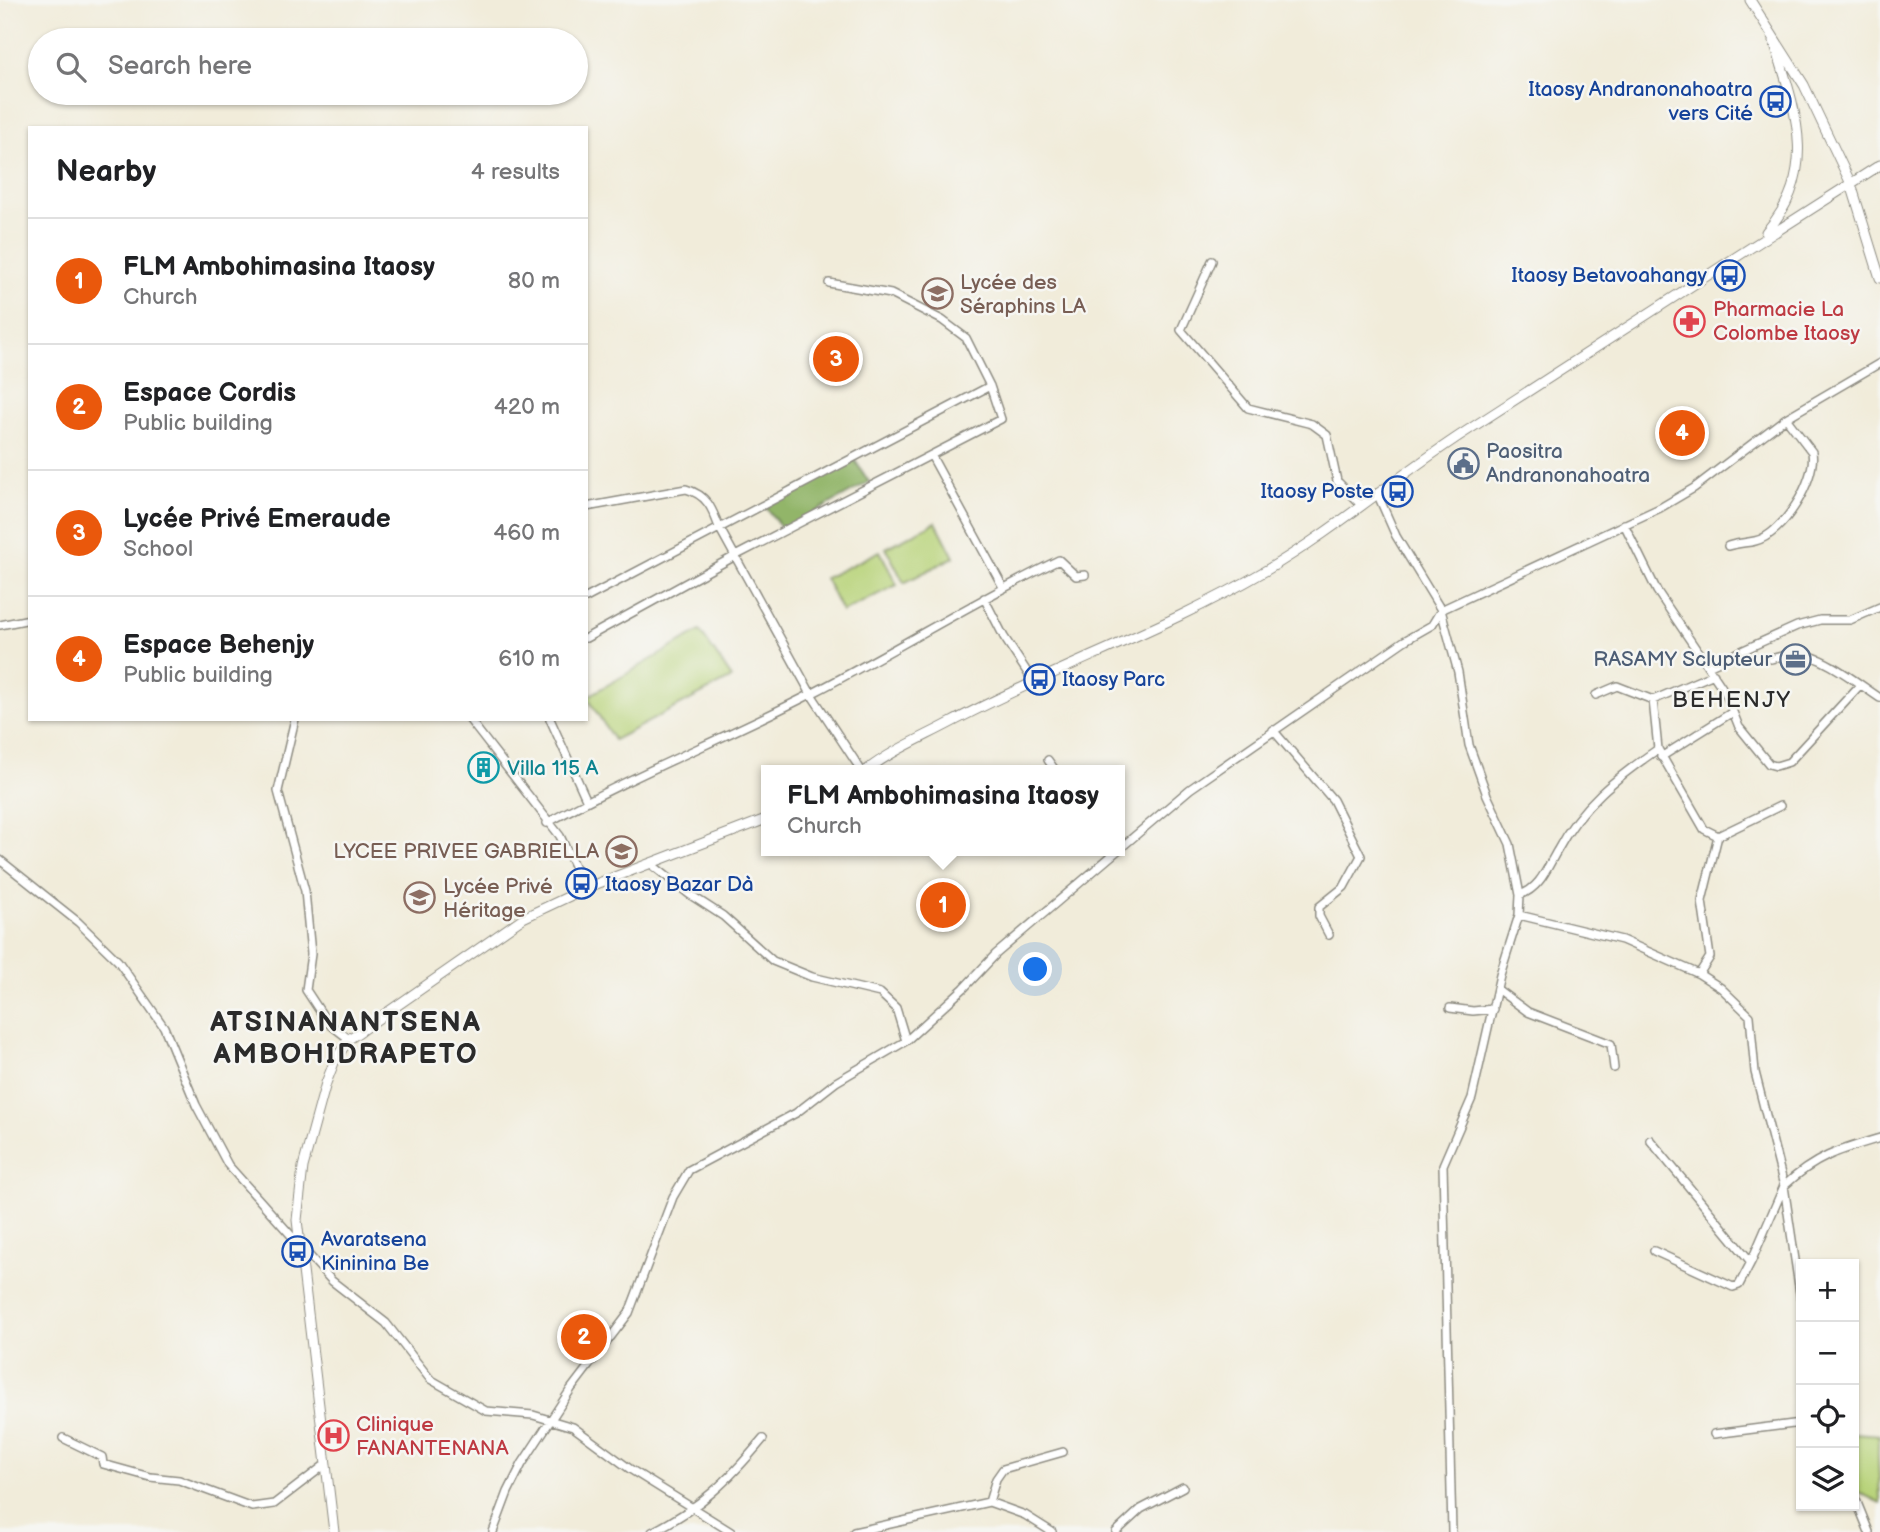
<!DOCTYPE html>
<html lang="en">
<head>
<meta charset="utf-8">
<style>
	body { margin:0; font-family:"Balsamiq Sans",sans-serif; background:#f6f6f6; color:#202124 }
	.controls { position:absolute; right:21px; bottom:21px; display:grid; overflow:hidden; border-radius:0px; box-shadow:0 2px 5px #0004 }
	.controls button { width:63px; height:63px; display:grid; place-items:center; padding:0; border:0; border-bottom:2px solid #e0e0e0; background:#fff; color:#202124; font:35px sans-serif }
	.you { position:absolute; left:1036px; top:970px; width:24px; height:24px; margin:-18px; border:5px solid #fff; border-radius:50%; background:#1a73e8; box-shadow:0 0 0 10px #1a73e833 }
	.badge { display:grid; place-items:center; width:46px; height:46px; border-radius:50%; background:#ea580c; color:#fff; font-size:23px; font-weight:700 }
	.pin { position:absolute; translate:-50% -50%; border:4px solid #fff; box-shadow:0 2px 7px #0006 }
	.popup { position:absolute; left:761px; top:765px; width:364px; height:91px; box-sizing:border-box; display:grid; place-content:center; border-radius:0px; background:#fff; filter:drop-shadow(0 2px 5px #0005); font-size:23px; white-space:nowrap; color:#757577 }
	.popup b { font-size:26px; color:#202124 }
	.popup::after { content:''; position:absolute; left:50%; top:100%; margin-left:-14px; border:14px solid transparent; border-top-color:#fff }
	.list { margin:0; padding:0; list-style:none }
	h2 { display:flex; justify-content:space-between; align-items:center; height:91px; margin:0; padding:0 28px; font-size:30px }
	h2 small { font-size:23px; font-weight:400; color:#757577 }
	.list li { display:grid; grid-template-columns:46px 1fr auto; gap:21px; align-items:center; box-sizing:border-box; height:126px; padding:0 28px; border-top:2px solid #e0e0e0 }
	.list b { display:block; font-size:26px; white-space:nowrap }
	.list p { margin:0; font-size:23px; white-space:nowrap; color:#757577 }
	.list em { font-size:23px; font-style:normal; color:#757577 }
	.icon { flex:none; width:38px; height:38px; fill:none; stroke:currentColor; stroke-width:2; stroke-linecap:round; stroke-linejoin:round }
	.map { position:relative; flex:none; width:1880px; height:1532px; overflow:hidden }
	.search { position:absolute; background:#fff; box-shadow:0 2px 5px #0004; left:28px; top:28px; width:560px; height:77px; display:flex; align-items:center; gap:18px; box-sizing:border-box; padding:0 24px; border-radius:38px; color:#757577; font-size:26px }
	.panel { position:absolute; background:#fff; box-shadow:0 2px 5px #0004; left:28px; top:126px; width:560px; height:595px; border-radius:0px }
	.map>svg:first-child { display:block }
	.green { fill:#b8d379; stroke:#727f52; stroke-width:2 }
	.forest { fill:#92b569; stroke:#5e704a; stroke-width:2 }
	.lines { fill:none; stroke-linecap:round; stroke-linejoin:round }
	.minor-casing { stroke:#8e8c82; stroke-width:10 }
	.tertiary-casing { stroke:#8e8c82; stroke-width:11 }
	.minor { stroke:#fff; stroke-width:7 }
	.tertiary { stroke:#fff; stroke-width:9 }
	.labels { text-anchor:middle; stroke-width:5; stroke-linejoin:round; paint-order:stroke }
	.transit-label { font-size:21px; fill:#164399; stroke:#f6f6f2; text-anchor:end }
	.education-label { font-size:21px; fill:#785e54; stroke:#f6f6f2; text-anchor:start }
	.health-label { font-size:21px; fill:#be3a42; stroke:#f6f6f2; text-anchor:start }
	.service-label { font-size:21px; fill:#4e5e75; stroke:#f6f6f2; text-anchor:start }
	.culture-label { font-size:21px; fill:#0d838f; stroke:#f6f6f2; text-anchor:start }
	.neighbourhood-label { font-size:23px; letter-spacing:2px; fill:#2b2b2b; stroke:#f6f6f2 }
	.district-label { font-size:28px; font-weight:bold; letter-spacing:2px; fill:#2b2b2b; stroke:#f6f6f2 }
</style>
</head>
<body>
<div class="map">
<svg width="1880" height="1532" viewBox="0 0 1880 1532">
	<rect width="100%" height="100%" fill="#f6f6f2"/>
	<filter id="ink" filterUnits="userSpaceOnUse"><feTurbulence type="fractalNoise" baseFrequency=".0143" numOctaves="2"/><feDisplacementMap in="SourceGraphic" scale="14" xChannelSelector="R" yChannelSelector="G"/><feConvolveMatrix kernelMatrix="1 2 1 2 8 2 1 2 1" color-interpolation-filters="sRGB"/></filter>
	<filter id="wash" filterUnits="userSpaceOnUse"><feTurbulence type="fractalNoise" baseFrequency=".00686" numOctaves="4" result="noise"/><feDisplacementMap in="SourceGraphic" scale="28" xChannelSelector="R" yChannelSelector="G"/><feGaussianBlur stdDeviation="1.57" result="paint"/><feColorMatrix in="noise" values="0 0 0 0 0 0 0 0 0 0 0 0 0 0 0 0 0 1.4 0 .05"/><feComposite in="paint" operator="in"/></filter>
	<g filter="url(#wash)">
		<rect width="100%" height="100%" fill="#f1ecda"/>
		<!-- green -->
		<path class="green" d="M936 522 954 557 904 583 886 548Z
			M880 551 897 585 842 612 825 578Z
			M700 631 732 678 614 740 587 697Z
			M1854 1433 1879 1435C1876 1457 1880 1480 1880 1503L1858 1492 1854 1483Z"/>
		<!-- forest -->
		<path class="forest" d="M854 459 869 482 783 530 765 506Z"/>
	</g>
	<g filter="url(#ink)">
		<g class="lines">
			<defs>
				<path id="minor" d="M1212 261 1181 330 1248 408 1312 424 1327 435 1337 481 1361 505
					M931 455 1003 587
					M1377 493 1396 536 1441 610 1458 672 1469 745 1487 795 1510 844 1520 895 1519 915 1500 975 1472 1098 1443 1165 1452 1532
					M586 507 686 489C707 495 712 508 719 527L811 694 861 770
					M1624 524 1657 591 1725 692 1739 727 1769 764 1776 766 1789 762 1860 685
					M1728 546C1738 543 1746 543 1755 541 1783 535 1817 479 1812 452L1786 418
					M586 598 990 386
					M984 598 1004 637 1033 681
					M0 625 30 619
					M586 638 737 555 1001 419 990 386 966 338 942 320 891 294 829 283
					M1771 659C1779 657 1789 653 1798 654 1822 654 1860 685 1880 698
					M1708 666 1797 626 1820 620H1850L1880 607
					M1596 695 1617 686 1653 700 1714 674
					M1653 700 1658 749
					M295 719 278 791 305 891 311 954 306 990 327 1022 349 1039
					M469 719 560 836 585 889
					M550 719 587 801
					M1273 730 1333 800 1361 856 1344 887 1319 907V916L1329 935
					M1661 757 1731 713
					M1048 760 1055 770
					M547 823C632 775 724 739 811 694 895 651 974 601 1059 560L1076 576 1085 575
					M1718 836 1780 806
					M0 860 78 922 118 961 164 1027 196 1105 228 1165 332 1281 386 1323 430 1379 486 1411 533 1415 573 1427 630 1469 731 1532
					M651 864 689 894 723 916 773 961 812 977 880 993 896 1008 906 1041
					M1520 895C1540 888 1547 868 1557 851 1581 805 1616 778 1658 749L1704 829 1718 836 1702 901 1710 957 1699 974
					M1519 915 1622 940 1699 974 1721 988 1750 1016 1755 1072 1784 1186 1751 1262 1650 1140
					M1497 989 1528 1012 1611 1044 1614 1068
					M1450 1008 1473 1011 1493 1009
					M1654 1251 1733 1287 1739 1285 1751 1262
					M1801 1300 1784 1186C1815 1157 1839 1150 1880 1138
					M1714 1434 1801 1423
					M63 1438 102 1457 103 1464 150 1477 179 1480 252 1507 274 1504 326 1464
					M1854 1495 1869 1532
					M989 1502 996 1479 1003 1469 1063 1452
					M493 1532 508 1492 522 1464 571 1389 629 1313 673 1197 689 1170 796 1113 836 1082 906 1041 964 988 996 954 1190 789 1404 641 1432 625 1441 610 1660 508 1694 488 1786 418 1880 363
					M652 1532C700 1508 729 1480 763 1439
					M854 1532 989 1502 1025 1515 1052 1532
					M1116 1532 1141 1509 1183 1487"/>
				<path id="tertiary" d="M1750 0 1804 85 1851 184 1880 278
					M1766 232C1820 172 1795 109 1774 41
					M867 770C891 751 922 738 950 723 1053 668 1164 630 1265 571 1335 530 1397 476 1465 432 1604 343 1741 253 1880 165
					M334 1532 297 1220 303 1167 326 1083 335 1060 349 1039 523 918 591 886 766 819"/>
			</defs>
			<!-- minor casing -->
			<use href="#minor" class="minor-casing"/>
			<!-- tertiary casing -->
			<use href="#tertiary" class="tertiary-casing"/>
			<!-- minor -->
			<use href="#minor" class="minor"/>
			<!-- tertiary -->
			<use href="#tertiary" class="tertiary"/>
		</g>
	</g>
	<!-- icons -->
	<defs>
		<symbol id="bus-ring" viewBox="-11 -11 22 22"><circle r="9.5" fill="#f6f6f2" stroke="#1a4fb4" stroke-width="1.5"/><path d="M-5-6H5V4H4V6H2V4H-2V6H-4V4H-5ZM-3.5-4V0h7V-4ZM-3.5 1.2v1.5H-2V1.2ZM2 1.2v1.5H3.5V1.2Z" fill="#1a4fb4"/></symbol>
		<symbol id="school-ring" viewBox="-11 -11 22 22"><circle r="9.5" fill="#f6f6f2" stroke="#8d6e63" stroke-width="1.5"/><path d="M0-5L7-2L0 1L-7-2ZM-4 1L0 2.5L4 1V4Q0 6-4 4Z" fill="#8d6e63"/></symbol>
		<symbol id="pharmacy-ring" viewBox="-11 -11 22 22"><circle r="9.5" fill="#f6f6f2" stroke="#e0444e" stroke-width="1.5"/><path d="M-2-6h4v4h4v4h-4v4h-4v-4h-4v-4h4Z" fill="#e0444e"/></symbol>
		<symbol id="civic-ring" viewBox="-11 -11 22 22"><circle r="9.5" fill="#f6f6f2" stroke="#5c6f8a" stroke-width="1.5"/><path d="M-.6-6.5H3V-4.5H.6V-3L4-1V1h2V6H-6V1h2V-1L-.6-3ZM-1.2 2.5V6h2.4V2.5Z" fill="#5c6f8a"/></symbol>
		<symbol id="office-ring" viewBox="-11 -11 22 22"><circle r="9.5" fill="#f6f6f2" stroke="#5c6f8a" stroke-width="1.5"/><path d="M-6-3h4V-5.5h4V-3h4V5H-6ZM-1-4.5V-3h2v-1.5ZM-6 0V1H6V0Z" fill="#5c6f8a"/></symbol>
		<symbol id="building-ring" viewBox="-11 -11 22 22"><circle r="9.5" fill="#f6f6f2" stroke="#0f9aa8" stroke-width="1.5"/><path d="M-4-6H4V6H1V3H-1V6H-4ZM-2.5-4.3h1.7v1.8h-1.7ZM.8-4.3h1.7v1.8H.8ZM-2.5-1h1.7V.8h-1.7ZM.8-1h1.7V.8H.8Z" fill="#0f9aa8"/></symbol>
		<symbol id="hospital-ring" viewBox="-11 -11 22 22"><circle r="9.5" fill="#f6f6f2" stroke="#e0444e" stroke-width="1.5"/><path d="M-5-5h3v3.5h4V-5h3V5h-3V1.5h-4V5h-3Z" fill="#e0444e"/></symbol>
	</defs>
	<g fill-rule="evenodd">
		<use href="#bus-ring" x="1758" y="84" width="35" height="35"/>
		<use href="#bus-ring" x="1712" y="258" width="35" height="35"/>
		<use href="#school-ring" x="920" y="276" width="35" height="35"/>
		<use href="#pharmacy-ring" x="1672" y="304" width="35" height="35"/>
		<use href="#civic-ring" x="1446" y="446" width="35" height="35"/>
		<use href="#bus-ring" x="1380" y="474" width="35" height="35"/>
		<use href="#office-ring" x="1778" y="642" width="35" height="35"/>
		<use href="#bus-ring" x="1022" y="662" width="35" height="35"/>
		<use href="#building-ring" x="466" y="750" width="35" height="35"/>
		<use href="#school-ring" x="604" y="834" width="35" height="35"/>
		<use href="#bus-ring" x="564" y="866" width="35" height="35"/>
		<use href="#school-ring" x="402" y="880" width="35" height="35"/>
		<use href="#bus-ring" x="280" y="1234" width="35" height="35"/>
		<use href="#hospital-ring" x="316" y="1418" width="35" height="35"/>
	</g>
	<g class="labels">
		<!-- transit labels -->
		<g class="transit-label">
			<text x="1753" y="96">Itaosy Andranonahoatra<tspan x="1753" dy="24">vers Cité</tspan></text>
			<text x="1707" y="282">Itaosy Betavoahangy</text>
			<text x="1374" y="498">Itaosy Poste</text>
			<text x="1062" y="686" text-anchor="start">Itaosy Parc</text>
			<text x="605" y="891" text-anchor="start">Itaosy Bazar Dà</text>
			<text x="321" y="1246" text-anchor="start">Avaratsena<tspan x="321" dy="24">Kininina Be</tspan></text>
		</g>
		<!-- education labels -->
		<g class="education-label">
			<text x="960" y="289">Lycée des<tspan x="960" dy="24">Séraphins LA</tspan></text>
			<text x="599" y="858" text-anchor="end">LYCEE PRIVEE GABRIELLA</text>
			<text x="443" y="893">Lycée Privé<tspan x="443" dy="24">Héritage</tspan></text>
		</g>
		<!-- health labels -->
		<g class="health-label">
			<text x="1713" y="316">Pharmacie La<tspan x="1713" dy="24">Colombe Itaosy</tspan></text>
			<text x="356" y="1431">Clinique<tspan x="356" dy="24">FANANTENANA</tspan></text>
		</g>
		<!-- service labels -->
		<g class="service-label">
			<text x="1486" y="458">Paositra<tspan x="1486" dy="24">Andranonahoatra</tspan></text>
			<text x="1772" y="666" text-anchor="end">RASAMY Sclupteur</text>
		</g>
		<!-- culture labels -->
		<g class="culture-label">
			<text x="507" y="775">Villa 115 A</text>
		</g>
		<!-- neighbourhood labels -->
		<g class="neighbourhood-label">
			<text x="1732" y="707">BEHENJY</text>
		</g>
		<!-- district labels -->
		<g class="district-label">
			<text x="346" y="1031">ATSINANANTSENA<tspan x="346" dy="32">AMBOHIDRAPETO</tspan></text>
		</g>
	</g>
</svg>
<div class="controls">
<button>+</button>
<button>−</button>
<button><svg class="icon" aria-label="locate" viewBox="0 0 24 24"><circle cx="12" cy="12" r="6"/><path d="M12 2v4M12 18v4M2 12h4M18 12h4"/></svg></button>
<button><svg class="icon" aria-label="layers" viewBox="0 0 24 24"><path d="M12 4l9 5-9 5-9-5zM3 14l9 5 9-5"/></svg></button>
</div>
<div class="you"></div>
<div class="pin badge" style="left:943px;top:905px">1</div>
<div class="popup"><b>FLM Ambohimasina Itaosy</b>Church</div>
<div class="pin badge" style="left:584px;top:1337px">2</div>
<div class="pin badge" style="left:836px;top:359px">3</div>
<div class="pin badge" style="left:1682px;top:433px">4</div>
<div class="search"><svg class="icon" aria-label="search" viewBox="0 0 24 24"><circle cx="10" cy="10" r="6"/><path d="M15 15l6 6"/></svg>Search here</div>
<section class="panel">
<h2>Nearby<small>4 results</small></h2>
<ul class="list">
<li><span class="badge">1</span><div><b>FLM Ambohimasina Itaosy</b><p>Church</p></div><em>80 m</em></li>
<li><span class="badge">2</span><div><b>Espace Cordis</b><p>Public building</p></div><em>420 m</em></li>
<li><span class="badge">3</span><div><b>Lycée Privé Emeraude</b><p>School</p></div><em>460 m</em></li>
<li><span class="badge">4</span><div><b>Espace Behenjy</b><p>Public building</p></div><em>610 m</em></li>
</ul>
</section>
</div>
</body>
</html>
